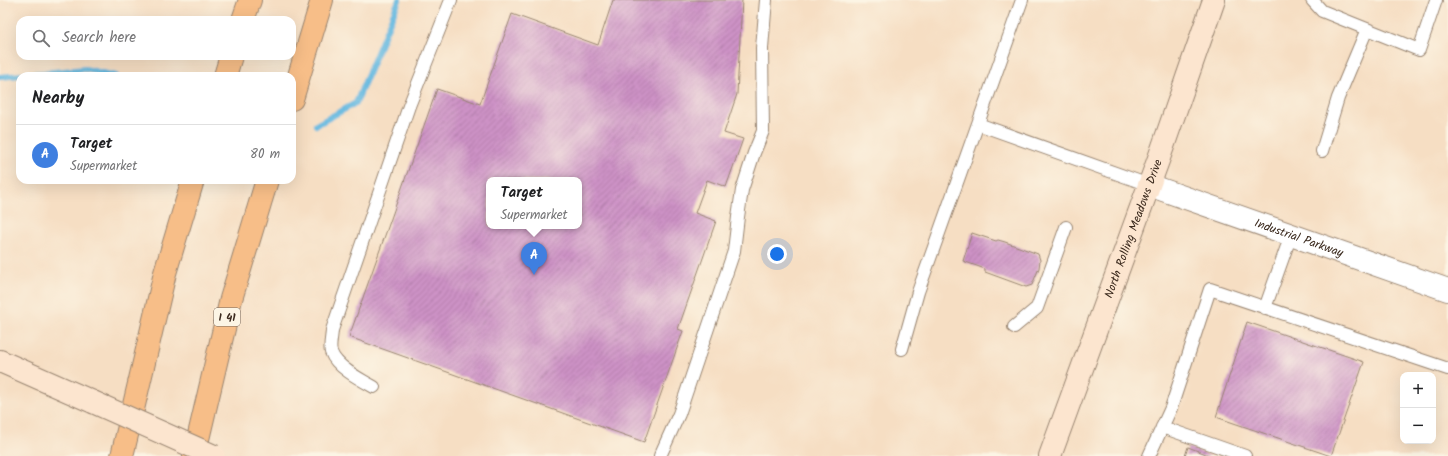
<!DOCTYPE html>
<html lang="en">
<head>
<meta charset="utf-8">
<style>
	body { margin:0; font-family:Kalam,sans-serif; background:#f2f2f2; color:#202124 }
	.controls { position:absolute; right:12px; bottom:12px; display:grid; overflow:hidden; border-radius:8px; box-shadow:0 4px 16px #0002 }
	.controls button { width:36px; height:36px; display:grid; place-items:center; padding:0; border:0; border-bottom:1px solid #e0e0e0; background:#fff; color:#202124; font:20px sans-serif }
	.you { position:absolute; left:777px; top:254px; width:14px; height:14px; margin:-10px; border:3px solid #fff; border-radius:50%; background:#1a73e8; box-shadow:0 0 0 6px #1a73e833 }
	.badge { display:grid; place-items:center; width:26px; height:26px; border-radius:50%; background:#2563eb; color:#fff; font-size:13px; font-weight:700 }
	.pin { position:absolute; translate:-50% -33px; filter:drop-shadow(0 1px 2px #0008) }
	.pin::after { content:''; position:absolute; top:21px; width:14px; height:12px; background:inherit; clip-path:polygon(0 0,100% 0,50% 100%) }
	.popup { position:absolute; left:486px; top:177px; width:96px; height:52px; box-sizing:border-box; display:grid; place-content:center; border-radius:8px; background:#fff; filter:drop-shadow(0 1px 3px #0005); font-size:13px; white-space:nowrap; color:#757577 }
	.popup b { font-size:15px; color:#202124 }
	.popup::after { content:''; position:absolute; left:50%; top:100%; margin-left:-8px; border:8px solid transparent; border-top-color:#fff }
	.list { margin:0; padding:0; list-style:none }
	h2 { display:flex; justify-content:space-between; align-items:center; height:52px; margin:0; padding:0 16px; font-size:17px }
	h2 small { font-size:13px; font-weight:400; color:#757577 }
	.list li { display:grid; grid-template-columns:26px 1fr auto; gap:12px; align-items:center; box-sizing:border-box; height:60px; padding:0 16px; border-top:1px solid #e0e0e0 }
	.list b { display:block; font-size:15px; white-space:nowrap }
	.list p { margin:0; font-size:13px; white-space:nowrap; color:#757577 }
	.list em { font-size:13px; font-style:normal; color:#757577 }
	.icon { flex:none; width:22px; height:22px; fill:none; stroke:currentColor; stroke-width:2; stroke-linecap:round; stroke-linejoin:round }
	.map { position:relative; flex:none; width:1448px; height:456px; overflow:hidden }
	.search { position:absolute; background:#fff; box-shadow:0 4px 16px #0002; left:16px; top:16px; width:280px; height:44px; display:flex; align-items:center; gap:10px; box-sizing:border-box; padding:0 14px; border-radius:12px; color:#757577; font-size:15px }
	.panel { position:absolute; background:#fff; box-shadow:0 4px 16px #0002; left:16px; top:72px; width:280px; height:112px; border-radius:12px }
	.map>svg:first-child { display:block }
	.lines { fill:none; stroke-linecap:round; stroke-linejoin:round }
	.stream { stroke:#64b8e0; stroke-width:6 }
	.building { fill:url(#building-hatch); fill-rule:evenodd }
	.lane-casing { stroke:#988470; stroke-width:14 }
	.street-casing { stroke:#988470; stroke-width:24 }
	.secondary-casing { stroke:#988470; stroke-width:24 }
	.highway-casing { stroke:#988470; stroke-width:24 }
	.lane { stroke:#fff; stroke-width:12 }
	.street { stroke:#fff; stroke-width:22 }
	.secondary { stroke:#fce5cf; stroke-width:22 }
	.highway { stroke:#f7be88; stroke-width:22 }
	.secondary-bridge-casing { stroke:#988470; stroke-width:24; stroke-linecap:butt }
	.secondary-bridge { stroke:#fce5cf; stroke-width:22 }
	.labels { text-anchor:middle; stroke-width:3; stroke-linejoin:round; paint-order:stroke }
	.shield { fill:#fcf5e5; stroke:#75675a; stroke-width:1 }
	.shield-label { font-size:11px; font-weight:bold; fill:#3b2a1e }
	.street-label { font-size:12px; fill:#3b2a1e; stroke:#fcf5e5 }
</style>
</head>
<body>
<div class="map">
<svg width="1448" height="456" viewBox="0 0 1448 456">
	<defs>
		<pattern id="building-hatch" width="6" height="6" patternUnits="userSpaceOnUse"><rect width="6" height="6" fill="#cd92c6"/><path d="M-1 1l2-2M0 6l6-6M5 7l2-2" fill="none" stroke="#a877a0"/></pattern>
	</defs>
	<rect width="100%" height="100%" fill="#fcf5e5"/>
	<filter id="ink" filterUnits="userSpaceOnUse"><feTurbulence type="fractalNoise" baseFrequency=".025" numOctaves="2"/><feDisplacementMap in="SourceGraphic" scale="8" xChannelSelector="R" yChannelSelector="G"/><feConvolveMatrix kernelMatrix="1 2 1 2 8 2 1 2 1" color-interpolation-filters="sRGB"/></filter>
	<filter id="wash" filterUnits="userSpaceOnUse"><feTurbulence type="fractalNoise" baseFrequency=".012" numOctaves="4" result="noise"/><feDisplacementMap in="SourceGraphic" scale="16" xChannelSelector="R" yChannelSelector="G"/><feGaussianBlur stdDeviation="0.9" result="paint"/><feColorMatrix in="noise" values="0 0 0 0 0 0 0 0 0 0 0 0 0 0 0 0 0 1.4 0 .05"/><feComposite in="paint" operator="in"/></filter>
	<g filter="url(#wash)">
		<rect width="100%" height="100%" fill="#f6dec3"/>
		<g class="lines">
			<!-- stream -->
			<path class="stream" d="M0 77 85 69 116 76
				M316 125 356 103 399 0"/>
		</g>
		<g id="blocks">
			<!-- building -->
			<path class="building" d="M613 0H742L737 94 724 133 743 139 726 187 707 180 695 213 716 221 678 329 683 331 644 442 349 337 437 89 480 104 512 14 598 45ZM489 180H579V226H489Z
				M972 233 996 241 998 240 1005 242 1038 254 1040 260 1039 268 1032 285 1026 287 985 272V269L963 261Z
				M1247 322 1364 362 1331 456 1216 417Z
				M1188 447 1211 456H1185Z"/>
		</g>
	</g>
	<g filter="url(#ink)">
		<use href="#blocks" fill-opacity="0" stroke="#988470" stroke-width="1"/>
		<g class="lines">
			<defs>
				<path id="lane" d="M1312 0 1322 11 1419 50 1436 0
					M978 124 1149 185
					M1322 151 1338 98 1367 29
					M1265 308 1291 235
					M1014 327 1037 308 1066 227
					M902 349 918 292 1022 0
					M374 387C361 380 336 367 331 352 329 346 332 336 332 330L409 106 451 0
					M1162 427 1245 456
					M660 456 679 414 734 251 738 217 742 190 754 153 763 131 762 48 766 0
					M1149 456 1171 408 1210 289 1448 369"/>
				<g id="street">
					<path id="s1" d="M1149 185 1448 290"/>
				</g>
				<g id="secondary">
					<path d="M0 361 93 402"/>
					<path id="s2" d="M1050 456 1159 158 1214 0"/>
				</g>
				<path id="highway" d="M243 20 250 0
					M225 76 231 56
					M292 99 322 0
					M122 456 165 273 193 180
					M194 456 231 299 267 180"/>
			</defs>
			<!-- lane casing -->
			<use href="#lane" class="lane-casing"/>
			<!-- street casing -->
			<use href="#street" class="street-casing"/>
			<!-- secondary casing -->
			<use href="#secondary" class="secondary-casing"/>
			<!-- highway casing -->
			<use href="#highway" class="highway-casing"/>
			<!-- lane -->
			<use href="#lane" class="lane"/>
			<!-- street -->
			<use href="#street" class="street"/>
			<!-- secondary -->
			<use href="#secondary" class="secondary"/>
			<!-- highway -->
			<use href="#highway" class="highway"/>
			<defs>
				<path id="secondary-bridge" d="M93 402 214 456"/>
			</defs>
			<!-- secondary-bridge casing -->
			<use href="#secondary-bridge" class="secondary-bridge-casing"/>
			<!-- secondary-bridge -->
			<use href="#secondary-bridge" class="secondary-bridge"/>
		</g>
	</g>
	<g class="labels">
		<!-- shield labels -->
		<rect class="shield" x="214" y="308" width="26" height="18" rx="3"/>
		<g class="shield-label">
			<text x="227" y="321">I 41</text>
		</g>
		<!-- street labels -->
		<g class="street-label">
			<text dy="4" stroke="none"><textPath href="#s2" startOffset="242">North Rolling Meadows Drive</textPath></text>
			<text dy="4" stroke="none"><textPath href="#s1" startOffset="159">Industrial Parkway</textPath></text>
		</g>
	</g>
</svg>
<div class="controls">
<button>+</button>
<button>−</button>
</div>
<div class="you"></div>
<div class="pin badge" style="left:534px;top:275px;background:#3f7fe0">A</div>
<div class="popup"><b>Target</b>Supermarket</div>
<div class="search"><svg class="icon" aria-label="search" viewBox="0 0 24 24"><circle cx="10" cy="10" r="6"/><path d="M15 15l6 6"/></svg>Search here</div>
<section class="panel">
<h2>Nearby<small></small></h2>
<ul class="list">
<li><span class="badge" style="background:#3f7fe0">A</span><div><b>Target</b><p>Supermarket</p></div><em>80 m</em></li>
</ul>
</section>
</div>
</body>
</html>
